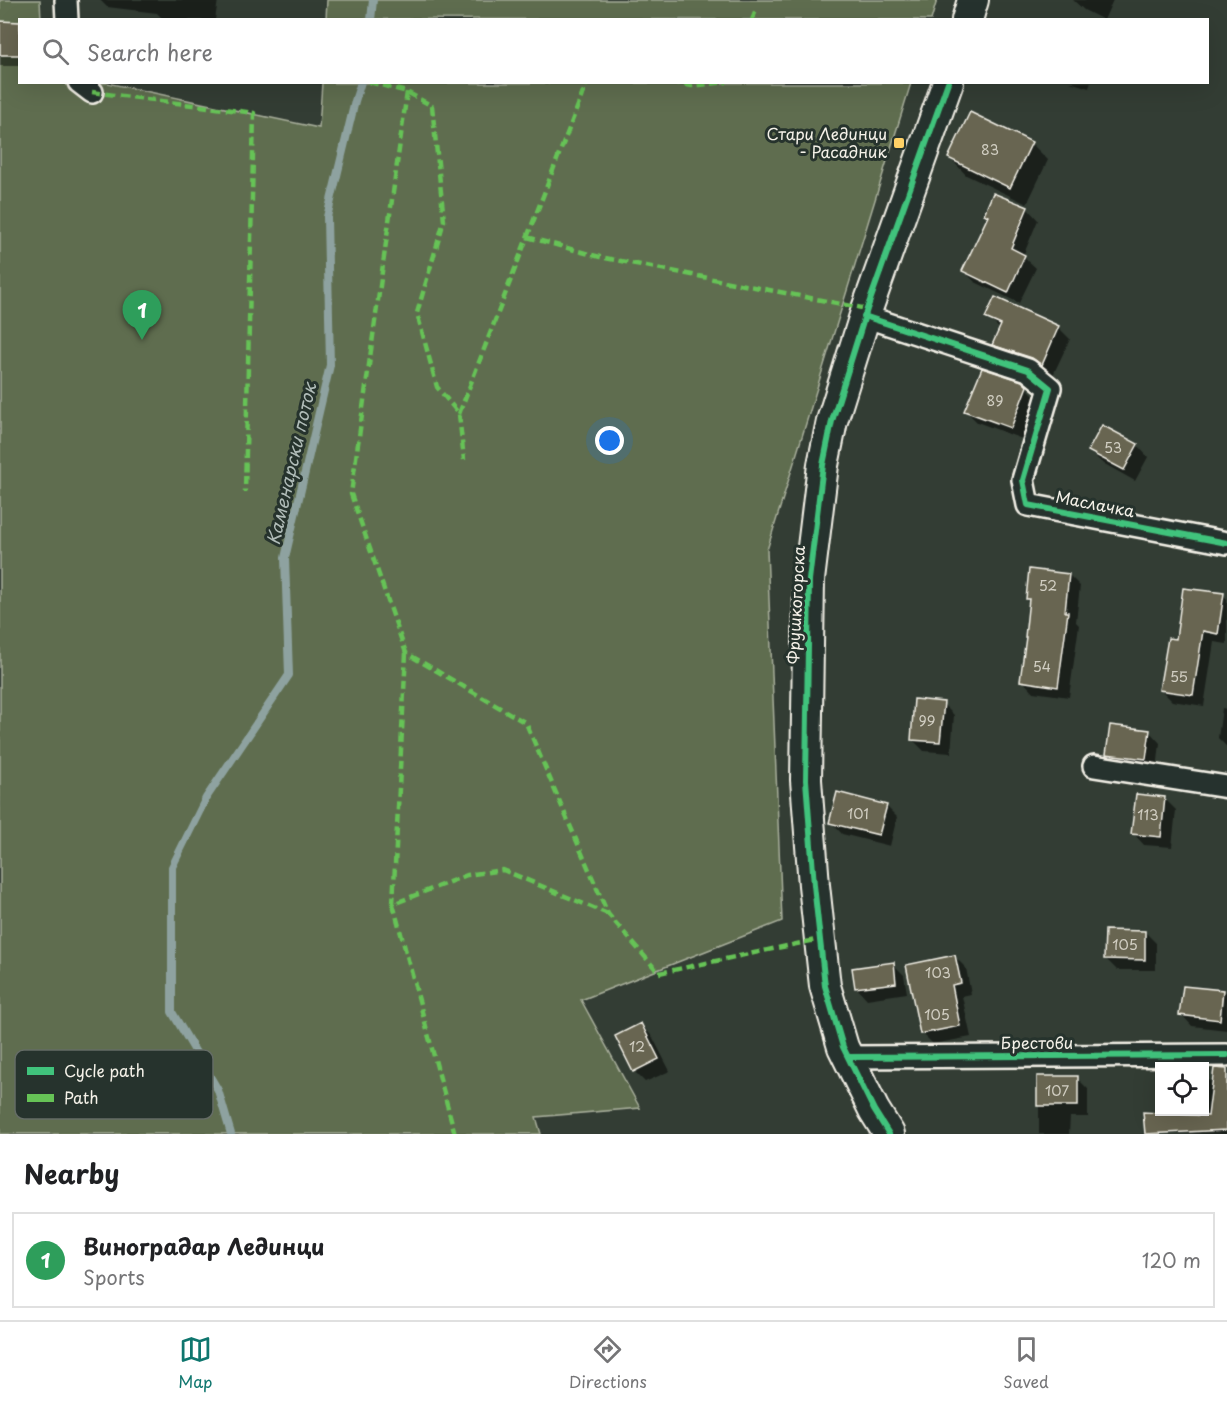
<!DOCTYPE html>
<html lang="en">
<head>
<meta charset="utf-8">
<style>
	body { margin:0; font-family:"Playpen Sans",sans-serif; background:#f6f6f6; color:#202124 }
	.controls { position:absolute; right:18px; bottom:18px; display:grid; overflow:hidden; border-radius:0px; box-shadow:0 6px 24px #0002 }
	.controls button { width:54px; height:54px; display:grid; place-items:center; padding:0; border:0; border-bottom:2px solid #e0e0e0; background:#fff; color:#202124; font:30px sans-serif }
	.you { position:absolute; left:610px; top:441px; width:21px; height:21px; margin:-15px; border:4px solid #fff; border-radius:50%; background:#1a73e8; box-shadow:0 0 0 9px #1a73e833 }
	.badge { display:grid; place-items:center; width:39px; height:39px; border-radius:50%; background:#0f766e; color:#fff; font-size:20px; font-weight:700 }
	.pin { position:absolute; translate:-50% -50px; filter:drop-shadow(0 2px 3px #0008) }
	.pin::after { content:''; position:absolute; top:32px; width:21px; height:18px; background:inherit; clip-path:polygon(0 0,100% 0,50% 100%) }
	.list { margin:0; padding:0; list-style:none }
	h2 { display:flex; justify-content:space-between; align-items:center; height:78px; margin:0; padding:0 24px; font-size:26px }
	h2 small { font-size:20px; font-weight:400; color:#757577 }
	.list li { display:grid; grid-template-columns:39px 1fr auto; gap:18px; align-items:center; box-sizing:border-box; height:96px; margin:0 12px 12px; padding:0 12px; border:2px solid #e0e0e0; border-radius:0px }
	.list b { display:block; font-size:22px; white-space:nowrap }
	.list p { margin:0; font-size:20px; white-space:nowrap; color:#757577 }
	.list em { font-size:20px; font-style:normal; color:#757577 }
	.icon { flex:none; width:33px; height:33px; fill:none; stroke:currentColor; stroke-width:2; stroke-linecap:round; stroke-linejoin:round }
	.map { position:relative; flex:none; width:1227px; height:1134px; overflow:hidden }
	.search { position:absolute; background:#fff; box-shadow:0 6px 24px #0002; left:18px; right:18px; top:18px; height:66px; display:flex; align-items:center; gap:15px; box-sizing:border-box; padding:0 21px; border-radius:0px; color:#757577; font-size:22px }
	.sheet { height:186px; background:#fff }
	nav { display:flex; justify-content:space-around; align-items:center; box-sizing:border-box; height:84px; border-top:2px solid #e0e0e0; background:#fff; font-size:16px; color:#757577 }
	nav a { display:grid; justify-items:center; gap:3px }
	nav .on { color:#0f766e }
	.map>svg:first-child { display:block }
	.green { fill:#5e6d4f; stroke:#a9af9c; stroke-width:1.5 }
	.shadow { fill:#0007 }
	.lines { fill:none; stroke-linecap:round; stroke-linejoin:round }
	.stream { stroke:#8ea2a0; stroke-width:8 }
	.building { fill:#676551; stroke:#f4f1e8; stroke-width:1.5 }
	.street-casing { stroke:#f4f1e8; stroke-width:26 }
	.secondary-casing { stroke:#f4f1e8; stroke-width:34 }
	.street { stroke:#26332d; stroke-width:21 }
	.secondary { stroke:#26332d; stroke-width:30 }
	.quiet { stroke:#66c356; stroke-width:4.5; stroke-dasharray:9 4.5; stroke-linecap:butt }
	.cycleway-casing { stroke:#26332d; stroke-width:10 }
	.cycleway { stroke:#40c37c; stroke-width:6 }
	.poi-dot { fill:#ffd166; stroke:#26332d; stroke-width:2 }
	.labels { text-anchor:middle; stroke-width:6; stroke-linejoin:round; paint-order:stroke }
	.number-label { font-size:14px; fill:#d1cec2 }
	.poi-label { font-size:16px; fill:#f4f1e8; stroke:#26332d; text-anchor:end }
	.street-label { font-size:16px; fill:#f4f1e8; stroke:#26332d }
	.water-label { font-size:18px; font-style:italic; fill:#b0bcb8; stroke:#26332d }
	.key { fill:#26332d; stroke:#646c65; stroke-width:1.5 }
	.key-label { font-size:16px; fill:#f4f1e8 }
</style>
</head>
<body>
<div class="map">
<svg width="1227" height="1134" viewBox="0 0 1227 1134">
	<rect width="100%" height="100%" fill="#333d34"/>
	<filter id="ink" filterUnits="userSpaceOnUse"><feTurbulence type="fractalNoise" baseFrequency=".0167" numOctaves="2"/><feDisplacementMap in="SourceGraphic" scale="12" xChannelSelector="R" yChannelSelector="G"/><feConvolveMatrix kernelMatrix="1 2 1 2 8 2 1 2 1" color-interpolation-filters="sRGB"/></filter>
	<g filter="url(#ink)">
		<!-- green -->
		<path class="green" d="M0 0H40L41 19 20 20V82L107 83 319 128 322 83H911L767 550 782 921 581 1000 640 1108 536 1117 541 1134H0Z
			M327 0H937L931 20 326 19Z"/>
		<!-- shadow -->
		<path class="shadow" d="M100 0H218L215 20H164L157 13 107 7Z
			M1073 0H1113L1104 20 1084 10Z
			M0 24H20V66H0Z
			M1070 82H1091L1089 88Z
			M1031 143 1048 160 1027 204 966 175 950 158Z
			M1027 208 1038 220 1023 256 1036 268 1019 303 975 282 963 270Z
			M987 317 1058 327 1070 339 1053 375 1045 369 1005 356 994 344 1001 330Z
			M1026 387 1037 398 1022 439 977 422 966 411Z
			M1137 445 1148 457 1135 481 1101 462 1090 451Z
			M1069 575 1080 586 1076 622 1079 625 1069 697 1033 692 1022 680 1030 601 1027 598Z
			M1223 595 1227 599V644L1214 642 1204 706 1172 701 1161 690 1177 641Z
			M943 704 954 715 951 753 924 751 912 739Z
			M1222 708 1227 709V747L1218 738Z
			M1149 731 1160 743 1157 770 1119 765 1108 754Z
			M1164 798 1176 810 1172 847 1144 845 1133 833Z
			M886 806 897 817 890 846 842 834 831 822Z
			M1145 932 1156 943V970H1117L1106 959Z
			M954 956 966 968 971 994 962 996 971 1037 933 1044 922 1033Z
			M893 964 904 975 907 993 867 999 856 987Z
			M1184 987 1227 992V1030L1192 1026 1181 1014Z
			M641 1025 652 1036 670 1071 645 1082 634 1071Z
			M1039 1078H1077L1088 1089V1117H1070L1069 1134H1039Z
			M1204 1080 1227 1083V1134L1146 1133 1170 1115V1112H1204Z"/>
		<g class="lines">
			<!-- stream -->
			<path class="stream" d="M371 20 373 0
				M231 1134 218 1090 172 1012V867L206 798 289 675 285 558 330 365 327 217 355 101 361 82"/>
		</g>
		<!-- building -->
		<path class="building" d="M0 21 20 22V55H0Z
			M970 112 1032 142 1010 188 948 158Z
			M993 193 1028 207 1011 248 1025 255 1008 293 962 271 988 216 984 214Z
			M995 297 1059 326 1042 365 1032 358 992 345 1001 325 985 318Z
			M982 368 1022 381 1027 386 1011 428 964 411Z
			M1102 425 1138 444 1124 470 1088 451Z
			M1029 569 1069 574 1065 612H1068L1058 687 1020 681 1026 637H1025L1029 599H1026Z
			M1183 588 1224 593 1218 634 1203 631 1193 695 1159 690 1168 638 1176 639Z
			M914 699 944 702 940 742 911 740Z
			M1110 725 1150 730 1146 759 1106 754Z
			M837 792 887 805 879 835 829 823Z
			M1136 794 1165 797 1161 837 1131 834Z
			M1105 930 1145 931V960L1104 959Z
			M955 955 961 983 952 985 960 1026 920 1034 906 965Z
			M894 962 896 983 855 988 852 968Z
			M1183 986 1223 990 1220 1020 1179 1015Z
			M641 1023 659 1059 633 1072 615 1036Z
			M1214 1068 1227 1069V1130L1145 1134 1143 1112 1208 1116Z
			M1037 1076H1078V1106H1037Z"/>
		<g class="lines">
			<defs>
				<path id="street" d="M66 0 67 20
					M79 82 92 92
					M864 316 1028 370 1050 388 1023 480 1028 505 1227 543
					M1094 766 1227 787
					M848 1057 1227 1055"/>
				<path id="secondary" d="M967 20 973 0
					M889 1134 874 1110 843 1047 825 986 814 885 806 780 809 580 823 465 832 421 867 309 948 82"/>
			</defs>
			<!-- street casing -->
			<use href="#street" class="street-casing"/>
			<!-- secondary casing -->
			<use href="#secondary" class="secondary-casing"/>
			<!-- street -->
			<use href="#street" class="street"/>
			<!-- secondary -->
			<use href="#secondary" class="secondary"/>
			<!-- quiet -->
			<path class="quiet" d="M752 20 757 8
				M369 82 407 92 432 106 444 221 417 313 437 387 459 414 464 460
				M671 82 692 86 727 82
				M92 92 254 113 245 492
				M407 92 351 494 406 653 526 723 608 914 659 973 820 939
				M527 237 600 257 867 309
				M459 414 587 82
				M406 653 393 904 467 875 503 870 608 914
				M393 904 455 1134"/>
			<defs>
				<path id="cycleway" d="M864 316 1028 370 1050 388 1023 480 1028 505 1227 543
					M848 1057 1227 1055
					M889 1134 874 1110 843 1047 825 986 814 885 806 780 809 580 823 465 832 421 867 309 948 82"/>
			</defs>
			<!-- cycleway casing -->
			<use href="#cycleway" class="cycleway-casing"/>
			<!-- cycleway -->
			<use href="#cycleway" class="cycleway"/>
		</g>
	</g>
	<!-- markers -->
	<rect class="poi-dot" x="893" y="137" width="12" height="12" rx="3"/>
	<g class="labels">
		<!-- number labels -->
		<g class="number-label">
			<text x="990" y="155">83</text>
			<text x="995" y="406">89</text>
			<text x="1113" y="453">53</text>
			<text x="1048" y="591">52</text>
			<text x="1042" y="672">54</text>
			<text x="1179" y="682">55</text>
			<text x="927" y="726">99</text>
			<text x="858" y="819">101</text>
			<text x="1148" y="820">113</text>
			<text x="1125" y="950">105</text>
			<text x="938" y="978">103</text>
			<text x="937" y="1020">105</text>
			<text x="637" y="1052">12</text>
			<text x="1057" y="1096">107</text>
		</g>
		<!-- poi labels -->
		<g class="poi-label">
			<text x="887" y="140">Стари Лединци<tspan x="887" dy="18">- Расадник</tspan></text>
		</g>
		<!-- street labels -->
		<g class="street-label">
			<text transform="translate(1095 504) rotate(11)" y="6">Маслачка</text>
			<text transform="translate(796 605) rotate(-87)" y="6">Фрушкогорска</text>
			<text x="1037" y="1049">Брестови</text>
		</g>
		<!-- water labels -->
		<g class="water-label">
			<text transform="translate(292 464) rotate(-77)" y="6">Каменарски поток</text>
		</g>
	</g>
	<!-- legend -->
	<rect x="15" y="1050" width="198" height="69" rx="9" class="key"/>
	<rect x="27" y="1067" width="27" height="8" fill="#40c37c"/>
	<rect x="27" y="1094" width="27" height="8" fill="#66c356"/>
	<g class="key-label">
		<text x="64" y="1077">Cycle path</text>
		<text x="64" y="1104">Path</text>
	</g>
</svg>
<div class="controls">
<button><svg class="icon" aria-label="locate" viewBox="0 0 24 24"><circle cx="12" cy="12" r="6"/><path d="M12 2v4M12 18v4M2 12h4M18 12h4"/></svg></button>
</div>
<div class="you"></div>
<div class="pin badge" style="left:142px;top:340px;background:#2e9e5b">1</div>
<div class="search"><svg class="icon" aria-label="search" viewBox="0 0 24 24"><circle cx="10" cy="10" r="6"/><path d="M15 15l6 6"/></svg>Search here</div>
</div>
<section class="sheet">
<h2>Nearby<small></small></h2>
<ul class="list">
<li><span class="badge" style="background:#2e9e5b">1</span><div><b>Виноградар Лединци</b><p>Sports</p></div><em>120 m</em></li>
</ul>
</section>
<nav>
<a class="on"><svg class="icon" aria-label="map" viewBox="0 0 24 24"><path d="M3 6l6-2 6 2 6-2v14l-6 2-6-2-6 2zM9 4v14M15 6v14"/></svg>Map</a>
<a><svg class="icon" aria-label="directions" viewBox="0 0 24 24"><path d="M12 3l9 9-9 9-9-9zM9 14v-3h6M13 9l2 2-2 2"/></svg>Directions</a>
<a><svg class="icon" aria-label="saved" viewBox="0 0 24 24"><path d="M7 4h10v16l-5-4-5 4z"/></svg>Saved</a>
</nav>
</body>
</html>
